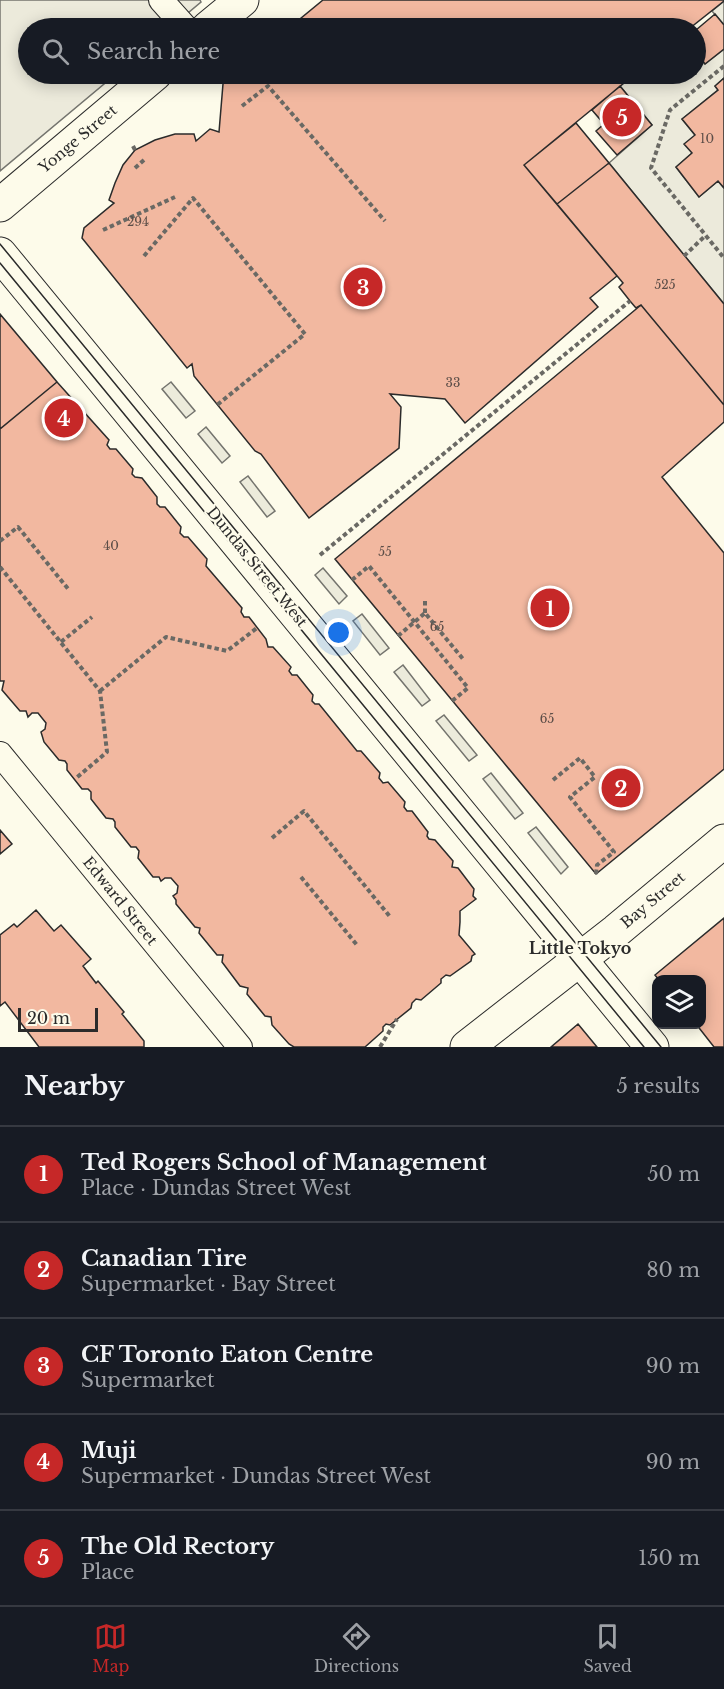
<!DOCTYPE html>
<html lang="en">
<head>
<meta charset="utf-8">
<style>
	body { margin:0; font-family:"Libre Baskerville",serif; background:#242831; color:#f1f3f6 }
	.controls { position:absolute; right:18px; bottom:18px; display:grid; overflow:hidden; border-radius:12px; box-shadow:0 3px 15px #0003 }
	.controls button { width:54px; height:54px; display:grid; place-items:center; padding:0; border:0; border-bottom:2px solid #363941; background:#171b24; color:#f1f3f6; font:30px sans-serif }
	.scale { position:absolute; left:18px; bottom:15px; width:80px; box-sizing:border-box; padding-left:6px; border:3px solid #2b2b2b; border-top:0; font-size:16px; line-height:21px; white-space:nowrap; color:#2b2b2b; -webkit-text-stroke:4px #fdfbea; paint-order:stroke }
	.you { position:absolute; left:339px; top:633px; width:21px; height:21px; margin:-15px; border:4px solid #fff; border-radius:50%; background:#1a73e8; box-shadow:0 0 0 9px #1a73e833 }
	.badge { display:grid; place-items:center; width:39px; height:39px; border-radius:50%; background:#c62828; color:#fff; font-size:20px; font-weight:700 }
	.pin { position:absolute; translate:-50% -50%; border:3px solid #fff; box-shadow:0 2px 6px #0006 }
	.list { margin:0; padding:0; list-style:none }
	h2 { display:flex; justify-content:space-between; align-items:center; height:78px; margin:0; padding:0 24px; font-size:26px }
	h2 small { font-size:20px; font-weight:400; color:#9ea1a6 }
	.list li { display:grid; grid-template-columns:39px 1fr auto; gap:18px; align-items:center; box-sizing:border-box; height:96px; padding:0 24px; border-top:2px solid #363941 }
	.list b { display:block; font-size:22px; white-space:nowrap }
	.list p { margin:0; font-size:20px; white-space:nowrap; color:#9ea1a6 }
	.list em { font-size:20px; font-style:normal; color:#9ea1a6 }
	.icon { flex:none; width:33px; height:33px; fill:none; stroke:currentColor; stroke-width:2; stroke-linecap:round; stroke-linejoin:round }
	.map { position:relative; flex:none; width:724px; height:1047px; overflow:hidden }
	.search { position:absolute; background:#171b24; box-shadow:0 3px 15px #0003; left:18px; right:18px; top:18px; height:66px; display:flex; align-items:center; gap:15px; box-sizing:border-box; padding:0 21px; border-radius:33px; color:#9ea1a6; font-size:22px }
	.sheet { height:558px; background:#171b24 }
	nav { display:flex; justify-content:space-around; align-items:center; box-sizing:border-box; height:84px; border-top:2px solid #363941; background:#171b24; font-size:16px; color:#9ea1a6 }
	nav a { display:grid; justify-items:center; gap:3px }
	nav .on { color:#c62828 }
	.map>svg:first-child { display:block }
	.green { fill:#ecebdb; stroke:#74746e; stroke-width:1.5 }
	.parking { fill:#eceadb; stroke:#74746e; stroke-width:1.5 }
	.building { fill:#f2b8a0; stroke:#2b2b2b; stroke-width:1.5 }
	.lines { fill:none; stroke-linecap:round; stroke-linejoin:round }
	.street-casing { stroke:#2b2b2b; stroke-width:26 }
	.secondary-casing { stroke:#2b2b2b; stroke-width:35 }
	.primary-casing { stroke:#2b2b2b; stroke-width:35 }
	.path { stroke:#6a6964; stroke-width:4; stroke-dasharray:4.5 3; stroke-linecap:butt }
	.street { stroke:#fdfbea; stroke-width:24 }
	.secondary { stroke:#fdfbea; stroke-width:33 }
	.primary { stroke:#fdfbea; stroke-width:33 }
	.tram { stroke:#2b2b2b; stroke-width:1.5 }
	.labels { text-anchor:middle; stroke-width:4.5; stroke-linejoin:round; paint-order:stroke }
	.number-label { font-size:12px; fill:#5d4e48 }
	.street-label { font-size:15px; fill:#2b2b2b; stroke:#fdfbea }
	.neighbourhood-label { font-size:16px; font-weight:bold; fill:#2b2b2b; stroke:#fdfbea }
</style>
</head>
<body>
<div class="map">
<svg width="724" height="1047" viewBox="0 0 724 1047">
	<rect width="100%" height="100%" fill="#fdfbea"/>
	<!-- green -->
	<path class="green" d="M171 382 195 411 186 418 162 389Z
		M206 427 230 456 222 463 198 434Z
		M248 476 275 511 267 517 240 482Z
		M323 568 347 596 339 604 315 575Z
		M362 614 389 648 380 655 353 621Z
		M403 665 430 700 422 706 394 672Z
		M444 715 477 755 469 761 436 721Z
		M491 773 523 813 515 819 483 779Z
		M536 827 568 867 561 874 528 833Z"/>
	<!-- parking -->
	<path class="parking" d="M0 0H200L201 2 170 28H28V74H116L0 171Z
		M724 1V25L712 11Z
		M724 49V78L715 86 718 90 682 119 695 135 692 153 676 167 699 197 718 181 724 188V304L609 163 652 125 620 86 635 74H696V52L705 64Z"/>
	<!-- building -->
	<path class="building" d="M323 0H724V1L690 28H289Z
		M715 14 724 25V49L705 64 696 52V30Z
		M235 74H635L524 165 617 276 590 298 598 307 465 423 445 399 390 394 401 407 399 448 309 518 261 454 255 451 194 376 192 364 187 368 82 238 84 228 114 203 109 200 115 183 123 165 135 150 155 140 175 134H194L196 141 210 129 219 132 223 84Z
		M724 78V188L718 181 699 197 676 167 692 153 684 144 695 135 682 119 718 90 715 86Z
		M620 86 652 125 617 155 596 131 604 124 592 110Z
		M576 123 609 163 557 204 524 165Z
		M609 163 724 304V405L641 305 636 308 630 301 619 287 623 283 557 204Z
		M641 305 724 405V422L662 477 724 553V769L596 874 335 559Z
		M0 314 57 382 0 429Z
		M57 382 109 440 107 445 110 449H116L133 469 132 474 135 477 142 478 157 497V504L160 507H165L181 527 180 533 184 537H188L207 559 206 566 242 608 241 612 244 617H249L266 639 268 647H273L291 667 289 671 292 675H297L313 695 312 701 315 704H319L357 751H361L380 773 379 778 383 783 388 782 405 802 404 807 407 811H412L428 832 427 836 429 839 435 840 453 861 452 867 458 868 474 889 473 896 476 899 460 911V922L459 935 475 954 472 956 471 961 450 976 446 975 441 979V983L421 1000 416 999 412 1003 411 1008 390 1025 386 1024 383 1027V1031L365 1047H294L289 1044 272 1025 271 1017 265 1016 247 994 248 988 240 986 222 962 223 955H217L199 933 200 928 195 927 176 904V900L173 896 177 893 178 886 171 878H165L161 881 159 877H153L138 858 139 851 136 847H131L115 827V822L113 819 106 818 91 799V792L88 789H82L67 770V764L65 761 59 760 44 742 41 732 45 729 46 723 38 713H32L28 717 26 711H20L2 690 4 681H0V429Z
		M0 830 12 844 0 854Z
		M36 910 54 931 61 925 91 959 83 966 96 983 98 981 124 1012 122 1014 144 1041V1047H39L5 1002 0 1006V935L14 924 17 927Z
		M724 918V1047H714L696 1024H702V980H659L655 975Z
		M578 1024 597 1047H551Z"/>
	<g class="lines">
		<defs>
			<path id="street" d="M161 0 186 28
				M0 754 240 1047"/>
			<path id="secondary" d="M0 254 652 1047"/>
			<path id="primary" d="M208 28 242 0
				M0 205 155 74
				M467 1047 616 931 724 841"/>
		</defs>
		<!-- street casing -->
		<use href="#street" class="street-casing"/>
		<!-- secondary casing -->
		<use href="#secondary" class="secondary-casing"/>
		<!-- primary casing -->
		<use href="#primary" class="primary-casing"/>
		<!-- path -->
		<path class="path" d="M724 66 670 110 651 168 724 258
			M242 106 268 86 385 221
			M133 146 135 150
			M135 168 144 160
			M103 230 175 197
			M144 256 193 198 305 334 217 405
			M684 256 705 236
			M0 541 18 527 69 590
			M320 555 630 301
			M0 567 100 691 107 752 75 779
			M352 580 369 566 468 688 452 701
			M425 613V598
			M398 636 425 613 463 659
			M61 642 92 617
			M100 691 166 637 227 651 257 628
			M553 780 580 758 595 777 570 797 614 852 597 865 596 874
			M272 838 304 811 391 918
			M301 877 357 945
			M380 1047 397 1019"/>
		<!-- street -->
		<use href="#street" class="street"/>
		<!-- secondary -->
		<use href="#secondary" class="secondary"/>
		<!-- primary -->
		<use href="#primary" class="primary"/>
		<!-- tram -->
		<path class="tram" d="M0 244 661 1047
			M0 263 644 1047"/>
	</g>
	<g class="labels">
		<!-- number labels -->
		<g class="number-label">
			<text x="707" y="143">10</text>
			<text x="138" y="226">294</text>
			<text x="665" y="289">525</text>
			<text x="453" y="387">33</text>
			<text x="111" y="550">40</text>
			<text x="385" y="556">55</text>
			<text x="437" y="631">65</text>
			<text x="547" y="723">65</text>
		</g>
		<!-- street labels -->
		<g class="street-label">
			<text transform="translate(78 139) rotate(-40)" y="5">Yonge Street</text>
			<text transform="translate(257 567) rotate(51)" y="5">Dundas Street West</text>
			<text transform="translate(653 900) rotate(-40)" y="5">Bay Street</text>
			<text transform="translate(120 901) rotate(51)" y="5">Edward Street</text>
		</g>
		<!-- neighbourhood labels -->
		<g class="neighbourhood-label">
			<text x="580" y="954">Little Tokyo</text>
		</g>
	</g>
</svg>
<div class="controls">
<button><svg class="icon" aria-label="layers" viewBox="0 0 24 24"><path d="M12 4l9 5-9 5-9-5zM3 14l9 5 9-5"/></svg></button>
</div>
<div class="scale">20 m</div>
<div class="you"></div>
<div class="pin badge" style="left:550px;top:608px">1</div>
<div class="pin badge" style="left:621px;top:788px">2</div>
<div class="pin badge" style="left:363px;top:287px">3</div>
<div class="pin badge" style="left:64px;top:418px">4</div>
<div class="pin badge" style="left:622px;top:117px">5</div>
<div class="search"><svg class="icon" aria-label="search" viewBox="0 0 24 24"><circle cx="10" cy="10" r="6"/><path d="M15 15l6 6"/></svg>Search here</div>
</div>
<section class="sheet">
<h2>Nearby<small>5 results</small></h2>
<ul class="list">
<li><span class="badge">1</span><div><b>Ted Rogers School of Management</b><p>Place · Dundas Street West</p></div><em>50 m</em></li>
<li><span class="badge">2</span><div><b>Canadian Tire</b><p>Supermarket · Bay Street</p></div><em>80 m</em></li>
<li><span class="badge">3</span><div><b>CF Toronto Eaton Centre</b><p>Supermarket</p></div><em>90 m</em></li>
<li><span class="badge">4</span><div><b>Muji</b><p>Supermarket · Dundas Street West</p></div><em>90 m</em></li>
<li><span class="badge">5</span><div><b>The Old Rectory</b><p>Place</p></div><em>150 m</em></li>
</ul>
</section>
<nav>
<a class="on"><svg class="icon" aria-label="map" viewBox="0 0 24 24"><path d="M3 6l6-2 6 2 6-2v14l-6 2-6-2-6 2zM9 4v14M15 6v14"/></svg>Map</a>
<a><svg class="icon" aria-label="directions" viewBox="0 0 24 24"><path d="M12 3l9 9-9 9-9-9zM9 14v-3h6M13 9l2 2-2 2"/></svg>Directions</a>
<a><svg class="icon" aria-label="saved" viewBox="0 0 24 24"><path d="M7 4h10v16l-5-4-5 4z"/></svg>Saved</a>
</nav>
</body>
</html>
